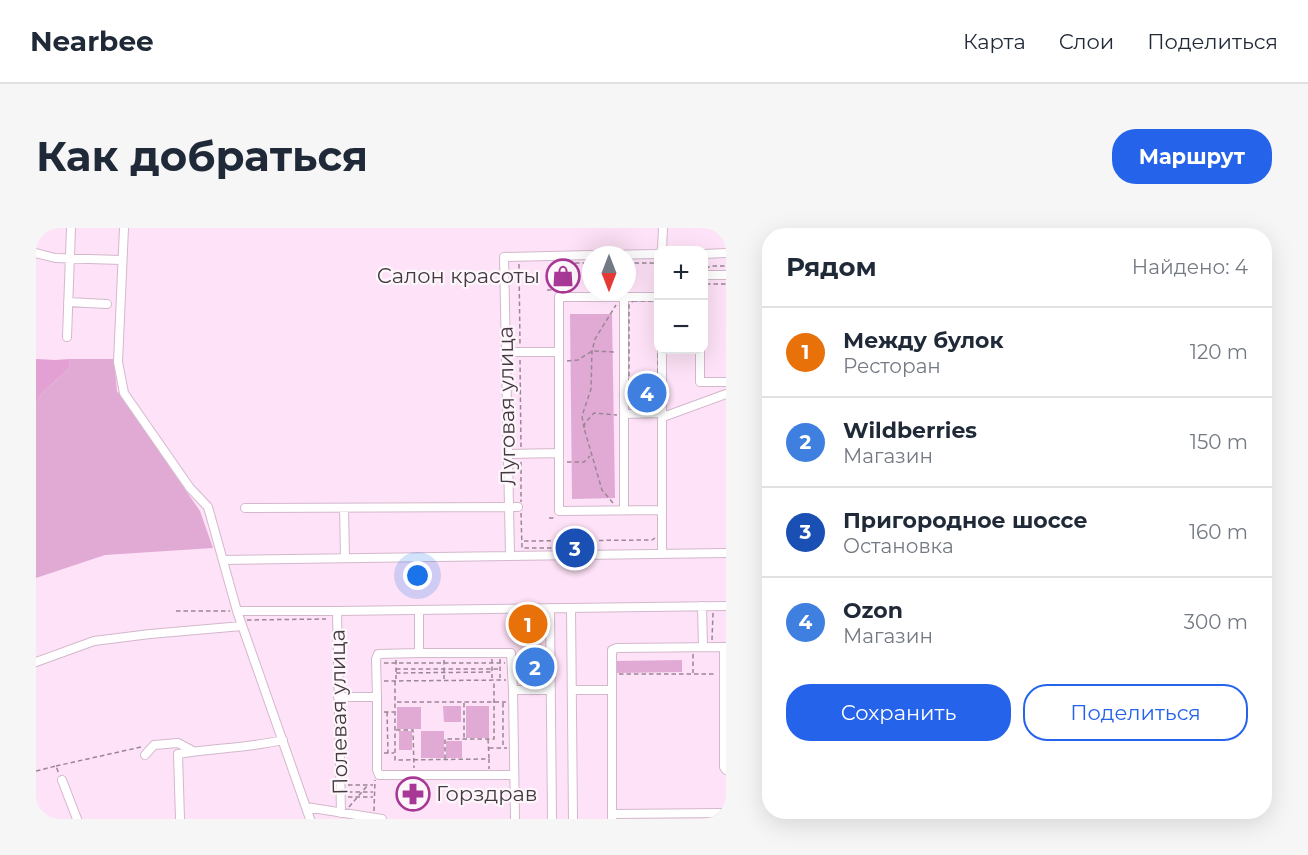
<!DOCTYPE html>
<html lang="ru">
<head>
<meta charset="utf-8">
<style>
	body { margin:0; font-family:Montserrat,sans-serif; background:#f6f6f7; color:#1f2937 }
	.controls { position:absolute; right:18px; top:18px; display:grid; overflow:hidden; border-radius:12px; box-shadow:0 6px 24px #0002 }
	.controls button { width:54px; height:54px; display:grid; place-items:center; padding:0; border:0; border-bottom:2px solid #e0e1e3; background:#fff; color:#1f2937; font:30px sans-serif }
	.compass { position:absolute; left:546px; top:18px; width:54px; height:54px; border-radius:50%; background:#fff; box-shadow:0 6px 24px #0002; rotate:180deg }
	.you { position:absolute; left:382px; top:348px; width:21px; height:21px; margin:-15px; border:4px solid #fff; border-radius:50%; background:#1a73e8; box-shadow:0 0 0 9px #1a73e833 }
	.badge { display:grid; place-items:center; width:39px; height:39px; border-radius:50%; background:#2563eb; color:#fff; font-size:20px; font-weight:700 }
	.pin { position:absolute; translate:-50% -50%; border:3px solid #fff; box-shadow:0 2px 6px #0006 }
	.list { margin:0; padding:0; list-style:none }
	h2 { display:flex; justify-content:space-between; align-items:center; height:78px; margin:0; padding:0 24px; font-size:26px }
	h2 small { font-size:20px; font-weight:400; color:#747a83 }
	.list li { display:grid; grid-template-columns:39px 1fr auto; gap:18px; align-items:center; box-sizing:border-box; height:90px; padding:0 24px; border-top:2px solid #e0e1e3 }
	.list b { display:block; font-size:22px; white-space:nowrap }
	.list p { margin:0; font-size:20px; white-space:nowrap; color:#747a83 }
	.list em { font-size:20px; font-style:normal; color:#747a83 }
	.actions { display:flex; gap:12px; padding:18px 24px }
	.actions a { flex:1; padding:14px 0; border:2px solid #2563eb; border-radius:24px; text-align:center; font-size:21px; color:#2563eb }
	.actions .main { background:#2563eb; color:#fff }
	.map { position:relative; flex:none; width:690px; height:591px; overflow:hidden; border-radius:24px }
	header { display:flex; align-items:center; gap:36px; box-sizing:border-box; height:84px; padding:0 30px; background:#fff; border-bottom:2px solid #e0e1e3 }
	header strong { font-size:28px }
	nav { display:flex; gap:33px; margin-inline-start:auto; font-size:21px }
	.intro { display:flex; align-items:center; justify-content:space-between; box-sizing:border-box; height:144px; padding:0 36px }
	h1 { margin:0; font-size:42px }
	.button { padding:15px 27px; border-radius:24px; background:#2563eb; color:#fff; font-size:21px; font-weight:700 }
	main { display:flex; gap:36px; padding:0 36px }
	aside { flex:1; background:#fff; border-radius:24px; box-shadow:0 6px 24px #0002 }
	.map>svg:first-child { display:block }
	.green { fill:#e1aad4 }
	.forest { fill:#e2a0d3 }
	.lines { fill:none; stroke-linecap:round; stroke-linejoin:round }
	.minor-casing { stroke:#d3b8cc; stroke-width:10 }
	.path { stroke:#9a8795; stroke-width:1.5; stroke-dasharray:4.5 3; stroke-linecap:butt }
	.minor { stroke:#fff; stroke-width:8 }
	.labels { text-anchor:middle; stroke-width:4.5; stroke-linejoin:round; paint-order:stroke }
	.poi-label { font-size:21px; fill:#443941; stroke:#fdf7fb; text-anchor:end }
	.street-label { font-size:21px; fill:#443941; stroke:#fdf7fb }
</style>
</head>
<body>
<header>
<strong>Nearbee</strong>
<nav><a>Карта</a><a>Слои</a><a>Поделиться</a></nav>
</header>
<div class="intro"><h1>Как добраться</h1><a class="button">Маршрут</a></div>
<main>
<div class="map">
<svg width="690" height="591" viewBox="0 0 690 591">
	<rect width="100%" height="100%" fill="#fee2f7"/>
	<!-- green -->
	<path class="green" d="M534 86H576L579 270 536 271Z
		M34 131H78L81 163 164 283 177 320 69 327 0 350V174L7 164 33 140Z
		M646 432V444L579 445V433Z
		M407 478H425V494H408Z
		M430 478H453V510H430Z
		M361 479H385V501H361Z
		M363 503H376V522H363Z
		M385 503H408V530H385Z
		M410 513H426V530H410Z"/>
	<!-- forest -->
	<path class="forest" d="M0 131 19 132 34 131 33 140 7 164 0 174Z"/>
	<g class="lines">
		<defs>
			<path id="minor" d="M88 0 82 134 88 165 154 260 172 279 201 383 274 591
				M626 22 627 0
				M0 25 19 30 86 32
				M668 26 690 25
				M567 27 622 26
				M668 47H690
				M588 69V282
				M622 69H523V283L626 282
				M32 74 71 76
				M31 109 35 0
				M664 122V154H690
				M470 124H523
				M588 186 627 185
				M627 189 690 166
				M472 226 523 225
				M209 280 482 279
				M308 280 309 329
				M626 325V122
				M474 327 468 29 555 27
				M188 332 690 325
				M666 378 667 419
				M514 380 516 591
				M535 380 537 591
				M383 382V425H475L477 462
				M201 383H301L690 378
				M301 383 305 585
				M690 419H688V539L690 542
				M0 434 58 413 114 406 206 398
				M536 462H575
				M302 469H341L340 431 342 426 383 425
				M341 469V542L343 547H478
				M109 527 118 517 142 515 157 523
				M26 552 41 591
				M270 579 346 591
				M576 586V422L581 420 688 419
				M576 590V586L688 585
				M144 591 142 526C177 520 212 520 247 512
				M479 591 477 462H515"/>
		</defs>
		<!-- minor casing -->
		<use href="#minor" class="minor-casing"/>
		<!-- path -->
		<path class="path" d="M539 35H555
			M591 35H617L622 39 621 62
			M483 36 484 118
			M670 41 674 38H690
			M670 54V119
			M670 56H690
			M511 62H522
			M597 73H618L622 77V177L618 181H597L593 176V77Z
			M484 132 485 220
			M531 133 542 132 556 123 580 124
			M548 200 546 188 555 161 556 123 559 111 580 77
			M485 234V274
			M531 234H548L554 228
			M577 275 566 262 548 200 549 195 558 185 581 187
			M485 285 486 320H521
			M513 290H520
			M488 313 616 312 619 310
			M140 383H194
			M211 392 290 391
			M676 412 677 385
			M657 426V445
			M456 431V450
			M464 431V450
			M360 432V451
			M408 432V451
			M348 435H469
			M360 441H464
			M360 445 456 444
			M583 446H680
			M348 453 470 452
			M359 453V532L453 531V541
			M361 474H470
			M428 475V511
			M467 475V520
			M348 484H358
			M351 484 352 525
			M360 502H377L378 540
			M452 511 453 530
			M453 520H471
			M348 525H358
			M409 531V511H458V453
			M20 538 105 519
			M0 543 20 538 23 546
			M312 557H337
			M312 564H337
			M312 569H337
			M313 579 331 558
			M338 583 339 552"/>
		<!-- minor -->
		<use href="#minor" class="minor"/>
	</g>
	<!-- icons -->
	<defs>
		<symbol id="shop-ring" viewBox="-11 -11 22 22"><circle r="9.5" fill="#fdf7fb" stroke="#a73895" stroke-width="1.5"/><path d="M-5-2.5h2.3a2.7 3.5 0 0 1 5.4 0H5L5.5 6h-11ZM-1.5-2.5h3a1.5 2.3 0 0 0-3 0Z" fill="#a73895"/></symbol>
		<symbol id="pharmacy-ring" viewBox="-11 -11 22 22"><circle r="9.5" fill="#fdf7fb" stroke="#a73895" stroke-width="1.5"/><path d="M-2-6h4v4h4v4h-4v4h-4v-4h-4v-4h4Z" fill="#a73895"/></symbol>
	</defs>
	<g fill-rule="evenodd">
		<use href="#shop-ring" x="508" y="29" width="38" height="38"/>
		<use href="#pharmacy-ring" x="358" y="547" width="38" height="38"/>
	</g>
	<g class="labels">
		<!-- poi labels -->
		<g class="poi-label">
			<text x="504" y="55">Салон красоты</text>
			<text x="400" y="573" text-anchor="start">Горздрав</text>
		</g>
		<!-- street labels -->
		<g class="street-label">
			<text transform="translate(471 178) rotate(-91)" y="7">Луговая улица</text>
			<text transform="translate(303 484) rotate(-91)" y="7">Полевая улица</text>
		</g>
	</g>
</svg>
<div class="controls">
<button>+</button>
<button>−</button>
</div>
<svg class="compass" viewBox="-18 -18 36 36"><path d="M0-13l5 13h-10z" fill="#e53935"/><path d="M0 13l5-13h-10z" fill="#747a83"/></svg>
<div class="you"></div>
<div class="pin badge" style="left:492px;top:396px;background:#e8710a">1</div>
<div class="pin badge" style="left:499px;top:439px;background:#3f7fe0">2</div>
<div class="pin badge" style="left:539px;top:320px;background:#1a4fb4">3</div>
<div class="pin badge" style="left:611px;top:165px;background:#3f7fe0">4</div>
</div>
<aside>
<h2>Рядом<small>Найдено: 4</small></h2>
<ul class="list">
<li><span class="badge" style="background:#e8710a">1</span><div><b>Между булок</b><p>Ресторан</p></div><em>120 m</em></li>
<li><span class="badge" style="background:#3f7fe0">2</span><div><b>Wildberries</b><p>Магазин</p></div><em>150 m</em></li>
<li><span class="badge" style="background:#1a4fb4">3</span><div><b>Пригородное шоссе</b><p>Остановка</p></div><em>160 m</em></li>
<li><span class="badge" style="background:#3f7fe0">4</span><div><b>Ozon</b><p>Магазин</p></div><em>300 m</em></li>
</ul>
<div class="actions"><a class="main">Сохранить</a><a>Поделиться</a></div>
</aside>
</main>
</body>
</html>
